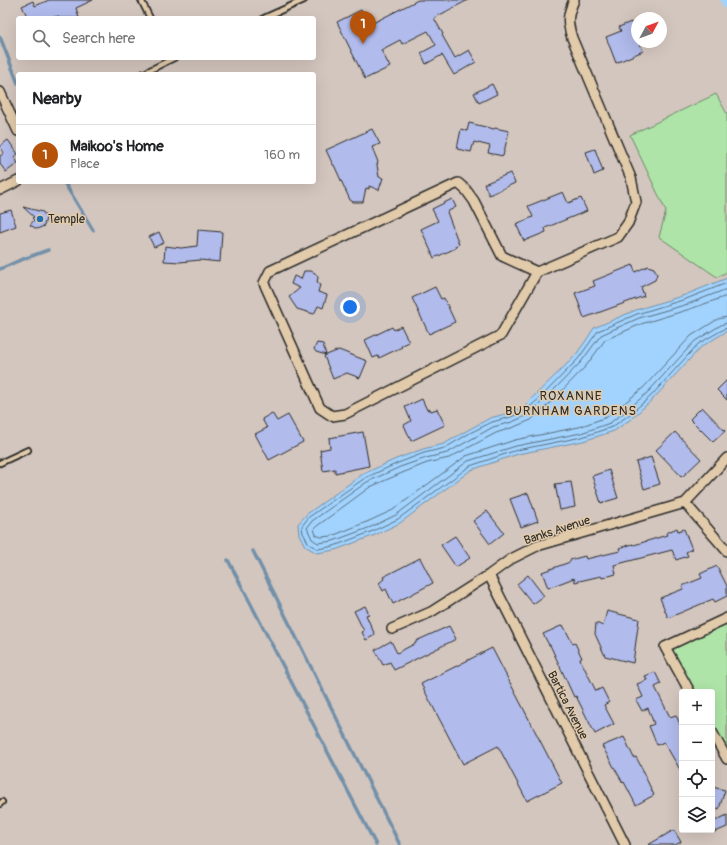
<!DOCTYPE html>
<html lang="en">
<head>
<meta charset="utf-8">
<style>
	body { margin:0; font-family:Pangolin,sans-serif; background:#f2f2f2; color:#202124 }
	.controls { position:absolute; right:12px; bottom:12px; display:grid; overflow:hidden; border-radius:4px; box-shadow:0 4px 16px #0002 }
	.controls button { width:36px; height:36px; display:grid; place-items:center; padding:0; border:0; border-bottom:1px solid #e0e0e0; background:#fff; color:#202124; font:20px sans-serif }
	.compass { position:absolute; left:631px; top:12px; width:36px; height:36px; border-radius:50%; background:#fff; box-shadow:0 4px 16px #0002; rotate:49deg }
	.you { position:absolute; left:350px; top:307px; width:14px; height:14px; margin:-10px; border:3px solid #fff; border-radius:50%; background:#1a73e8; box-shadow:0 0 0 6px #1a73e833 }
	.badge { display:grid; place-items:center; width:26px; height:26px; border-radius:50%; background:#b45309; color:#fff; font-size:13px; font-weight:700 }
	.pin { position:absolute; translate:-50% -33px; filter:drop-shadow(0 1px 2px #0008) }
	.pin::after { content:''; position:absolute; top:21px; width:14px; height:12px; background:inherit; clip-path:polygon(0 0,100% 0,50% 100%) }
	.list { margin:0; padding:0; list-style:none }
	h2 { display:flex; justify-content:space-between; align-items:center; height:52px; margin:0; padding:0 16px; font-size:17px }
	h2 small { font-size:13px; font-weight:400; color:#757577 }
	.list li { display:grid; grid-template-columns:26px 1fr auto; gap:12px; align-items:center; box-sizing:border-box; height:60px; padding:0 16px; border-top:1px solid #e0e0e0 }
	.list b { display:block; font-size:15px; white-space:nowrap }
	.list p { margin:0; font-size:13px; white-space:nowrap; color:#757577 }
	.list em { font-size:13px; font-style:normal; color:#757577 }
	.icon { flex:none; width:22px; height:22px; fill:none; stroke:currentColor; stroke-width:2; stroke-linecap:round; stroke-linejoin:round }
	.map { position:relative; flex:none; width:727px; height:845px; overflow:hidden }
	.search { position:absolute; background:#fff; box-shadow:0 4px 16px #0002; left:16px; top:16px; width:300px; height:44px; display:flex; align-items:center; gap:10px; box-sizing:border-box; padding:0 14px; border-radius:4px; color:#757577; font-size:15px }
	.panel { position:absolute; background:#fff; box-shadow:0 4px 16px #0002; left:16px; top:72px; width:300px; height:112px; border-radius:4px }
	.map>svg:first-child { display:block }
	.green { fill:#aee4a7; stroke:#6c8869 }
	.water { fill:#a1d3fe; stroke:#7290aa }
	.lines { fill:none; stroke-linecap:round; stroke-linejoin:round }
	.shore { stroke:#5a6e7f; stroke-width:1 }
	.stream { stroke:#7290aa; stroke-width:3.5 }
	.canal { stroke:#a1d3fe; stroke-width:11 }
	.building { fill:#b1bbec; stroke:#2b2b2b }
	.service-casing { stroke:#2b2b2b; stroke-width:8 }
	.minor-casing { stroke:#2b2b2b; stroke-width:12 }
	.service { stroke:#e2cbab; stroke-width:4.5 }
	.minor { stroke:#e2cbab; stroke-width:9 }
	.poi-dot { fill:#1f6fb2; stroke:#e2cbab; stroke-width:1.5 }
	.labels { text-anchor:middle; stroke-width:3; stroke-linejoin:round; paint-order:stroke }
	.poi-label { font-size:12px; fill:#2b2b2b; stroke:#e2cbab; text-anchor:start }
	.street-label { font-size:12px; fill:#2b2b2b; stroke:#e2cbab }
	.neighbourhood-label { font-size:13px; letter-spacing:1px; fill:#2b2b2b; stroke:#e2cbab }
</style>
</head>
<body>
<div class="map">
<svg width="727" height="845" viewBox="0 0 727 845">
	<rect width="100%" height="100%" fill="#d3c6be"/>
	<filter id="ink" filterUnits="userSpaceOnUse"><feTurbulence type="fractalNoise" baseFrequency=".025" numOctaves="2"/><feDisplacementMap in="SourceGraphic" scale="8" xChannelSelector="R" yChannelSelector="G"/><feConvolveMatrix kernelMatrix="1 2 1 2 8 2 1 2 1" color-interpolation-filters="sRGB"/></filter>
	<g filter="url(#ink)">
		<!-- green -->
		<path class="green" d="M716 94 727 114V272L717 277 659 237 666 211 630 135Z
			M727 618V759L712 732V692H690L665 647Z"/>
		<!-- water -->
		<path class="water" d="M727 278V331L701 347 653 399 631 419 614 431 583 441 518 454 471 470 400 523 375 535 335 550 317 553 305 546 299 534 298 524 307 514 363 474 396 459 423 449 444 444 468 430 490 418 509 413 523 407 575 356 585 342 594 328 636 310 685 295Z"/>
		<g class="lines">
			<!-- shore -->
			<path class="shore" d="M727 283 686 299 637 314 598 331 578 359 541 397 525 411 511 417 492 422 470 433 445 448 424 453 398 463 365 478 309 517 302 526 303 533 309 544 318 549 334 546 373 531 398 519 470 466 517 450 582 437 612 427 629 415 651 396 698 344 724 329 727 328
				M727 289 688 304 639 318 601 335 581 362 544 400 528 415 512 422 493 427 447 453 426 458 400 467 367 482 312 521 307 528 312 539 318 543 333 541 371 527 396 515 468 461 516 446 581 433 610 423 626 411 647 393 695 341 721 325 727 323
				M727 296 690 309 641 324 605 340 586 366 548 405 531 420 514 427 496 433 449 458 427 463 402 473 370 487 317 526 314 529 316 535 321 537 332 536 369 521 393 510 466 456 515 440 579 427 607 417 643 388 691 336 718 319 727 317"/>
			<!-- stream -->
			<path class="stream" d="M0 37 18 83
				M64 182 93 230
				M0 269 18 261 48 250
				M253 551 400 845
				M228 560 376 845"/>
			<!-- canal -->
			<path class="canal" d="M726 0 727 3"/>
		</g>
		<!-- building -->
		<path class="building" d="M49 0H93L76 8 79 18H59V16L49 18H28L22 6 33 1 35 6Z
			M418 0H468L434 18 443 34 442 35 455 58 469 50 476 62 454 75 442 55 426 64 421 53 436 45 428 31 402 44 400 40 381 50 390 67 365 79 337 22 361 10 369 25Z
			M631 22 637 36V42H639L643 51 616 63 606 37 621 31 619 27Z
			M492 84 497 94 479 103 474 93Z
			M469 123 494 129 495 128 509 131 503 156 488 153 490 146 474 142 471 152 457 149 461 129 467 131Z
			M372 129 380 144 372 147 378 162 377 165 379 177 383 178 379 190 369 186V189L366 188 363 202H353L350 200 334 165H333L326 150Z
			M8 140 18 154 14 157 18 163 6 172 0 164V156L4 153 0 146Z
			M595 149 603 171 594 175 586 152Z
			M510 173 515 183 489 195 484 184Z
			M563 192 568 203 581 198 587 211 545 228 546 232 524 241 516 224 533 217 528 206Z
			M452 199 456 207 447 212 459 244 455 246 456 248 434 258 421 229 438 221 432 209Z
			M23 207 43 212 46 218 44 226 37 229 30 225 34 220 32 218 34 217Z
			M11 210 16 226 0 232V213Z
			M198 230 222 232 220 262 200 260 180 262 164 261 165 246 181 248 197 246Z
			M159 232 164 243 154 247 149 237Z
			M633 265 635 272 648 266 654 268 657 274 655 280 641 287 644 296 584 318 575 293 595 286 593 281Z
			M304 271H311L315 273 318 277 317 283 320 285 318 292 327 295 323 308 318 306 314 314 297 309 289 297 300 288 291 284 294 276 301 279Z
			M435 287 441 299 444 298 455 322 429 334 412 298Z
			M401 326 409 342 401 346 402 347 379 358 378 356 373 358 365 340 392 327 394 330Z
			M317 343 323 344 326 355 316 352 314 349Z
			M339 350 367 361 360 378 347 373 333 379 324 356Z
			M727 380V400L717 390Z
			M422 399 427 410 430 409 431 411 437 409 445 425 411 441 404 425 411 421 405 407Z
			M702 407 725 431 713 442 690 419Z
			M272 413 277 421 288 415 303 442 269 460 255 434 267 428 262 419Z
			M363 432 369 466 335 473V469L323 471 320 450 330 448 329 438Z
			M675 432 701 459 682 477 656 450Z
			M651 457 660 484 644 489 636 462Z
			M609 470 618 498 601 503 592 476Z
			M571 482 575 507 560 510 555 484Z
			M528 493 538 521 521 527 510 499Z
			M487 511 504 533 490 544 473 521Z
			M677 528 678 531 684 529 692 549 686 552 688 556 676 560 672 550 614 565 616 574 602 578 601 576 575 582 574 578 548 588 542 572 570 562V560L585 556 586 559 620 551 619 548 633 544 634 545 667 535 666 533Z
			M455 536 470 558 456 567 441 545Z
			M420 558 433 583 393 604 386 589 383 591 379 583 384 579 383 577Z
			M717 566 727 586V596L715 602 713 599 668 618 660 598 683 589 682 586 702 578 700 574Z
			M528 575 544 596 533 604 517 584Z
			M365 606 369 614 366 615 375 635 366 640 362 632 364 631 354 611Z
			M607 611 639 619 633 663 605 656 595 634 596 623 603 626Z
			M563 625 573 644 575 643 582 658 580 659 596 691 602 688 609 702 604 705 614 724 595 734 576 696 574 697 550 645H549L543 634Z
			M449 626 456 639 394 670 390 662 383 665 375 650 391 641 397 653 416 643V641Z
			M492 648 562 783 527 801 498 746 463 764 421 684Z
			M655 672 661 684 655 687 670 717 676 715 682 729V773L664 742 657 745 649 726 654 724 648 708 642 711 636 700 643 697 637 684 647 680 645 676Z
			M624 737 634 758 636 757 644 772H643L654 795 636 805 624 782 623 783 602 746Z
			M712 787 725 790 719 809 712 806Z
			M727 815V827L715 832 713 822Z
			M674 830 681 842 675 845H648Z"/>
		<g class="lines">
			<defs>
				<path id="service" d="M141 0 150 18
					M264 18 304 0
					M142 74 174 58
					M0 463 28 450
					M0 804 2 802"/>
				<path id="minor" d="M0 92 18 131
					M0 190 18 181
					M537 272 502 256 474 201 466 190 458 183 270 271 264 283 320 408 332 416 345 414 501 335 537 272 618 237 628 223 636 202 631 178 572 38C567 22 567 16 574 0
					M685 503 727 551
					M489 575 625 845
					M392 629 431 612 489 575 511 559 537 546 685 503 727 458
					M690 692 665 647 727 618
					M712 732 727 759"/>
			</defs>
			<!-- service casing -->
			<use href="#service" class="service-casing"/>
			<!-- minor casing -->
			<use href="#minor" class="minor-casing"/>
			<!-- service -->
			<use href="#service" class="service"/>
			<!-- minor -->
			<use href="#minor" class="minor"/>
		</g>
	</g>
	<!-- markers -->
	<circle class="poi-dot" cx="40" cy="219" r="4"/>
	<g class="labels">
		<!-- poi labels -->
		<g class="poi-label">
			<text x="48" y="223">Temple</text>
		</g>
		<!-- street labels -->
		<g class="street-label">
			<text transform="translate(557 530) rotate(-18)" y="4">Banks Avenue</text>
			<text transform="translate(568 705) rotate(63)" y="4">Bartica Avenue</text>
		</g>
		<!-- neighbourhood labels -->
		<g class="neighbourhood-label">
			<text x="571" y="400">ROXANNE<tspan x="571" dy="15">BURNHAM GARDENS</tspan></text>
		</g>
	</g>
</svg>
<div class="controls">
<button>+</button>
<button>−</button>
<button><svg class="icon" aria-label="locate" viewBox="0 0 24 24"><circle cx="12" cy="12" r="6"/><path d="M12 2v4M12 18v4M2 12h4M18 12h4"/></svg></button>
<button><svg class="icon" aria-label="layers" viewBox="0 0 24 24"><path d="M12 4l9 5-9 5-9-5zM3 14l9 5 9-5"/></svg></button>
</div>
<svg class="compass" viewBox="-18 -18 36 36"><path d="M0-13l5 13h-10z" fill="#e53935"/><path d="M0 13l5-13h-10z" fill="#757577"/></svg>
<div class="you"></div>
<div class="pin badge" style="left:363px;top:44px">1</div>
<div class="search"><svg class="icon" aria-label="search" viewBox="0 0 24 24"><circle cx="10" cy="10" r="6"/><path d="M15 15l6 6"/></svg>Search here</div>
<section class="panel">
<h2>Nearby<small></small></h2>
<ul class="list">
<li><span class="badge">1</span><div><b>Maikoo's Home</b><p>Place</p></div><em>160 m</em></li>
</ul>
</section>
</div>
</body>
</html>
